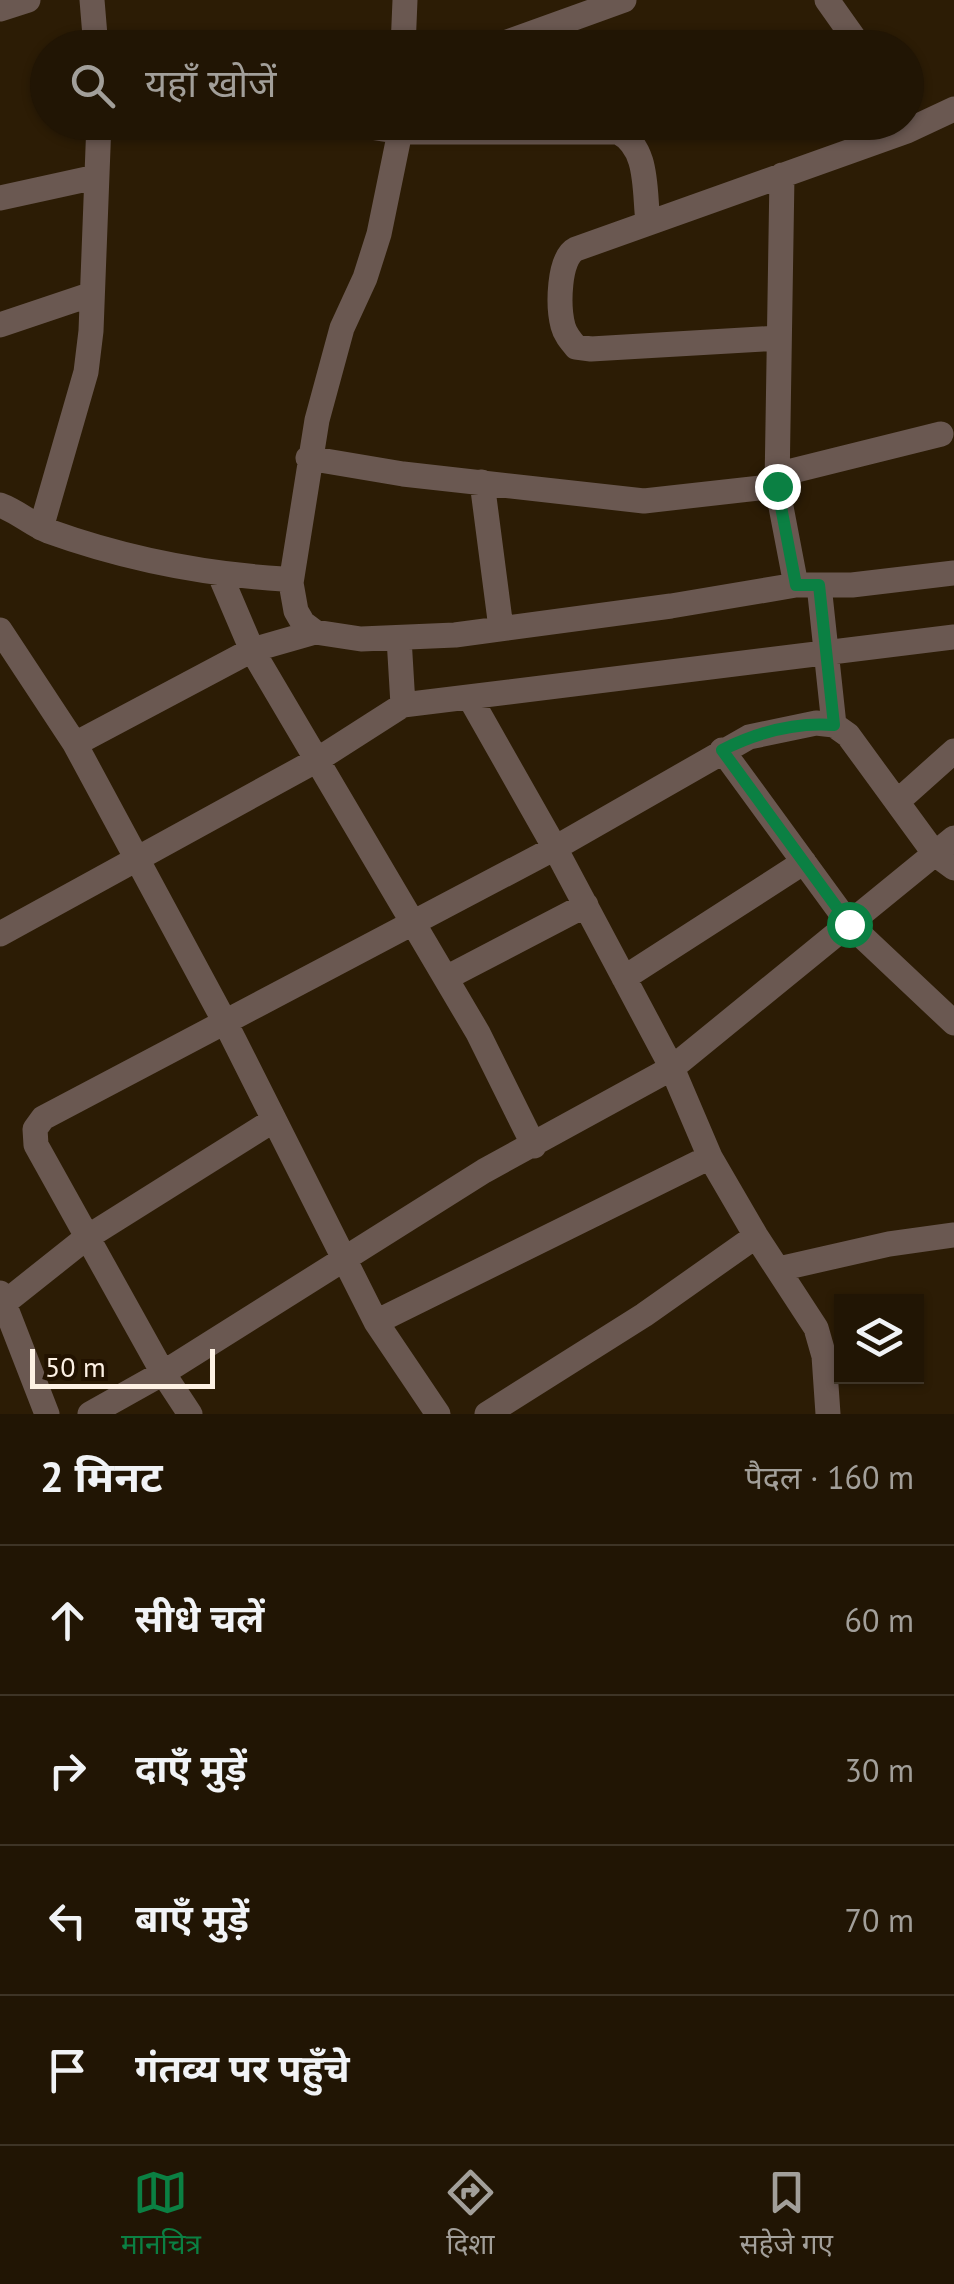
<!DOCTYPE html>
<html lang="hi">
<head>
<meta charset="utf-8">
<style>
	body { margin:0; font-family:"PT Sans","Noto Sans Devanagari",sans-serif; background:#2d2213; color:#f1f3f6 }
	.controls { position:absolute; right:30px; bottom:30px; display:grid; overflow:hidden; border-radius:0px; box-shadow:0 2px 8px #0004 }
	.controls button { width:90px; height:90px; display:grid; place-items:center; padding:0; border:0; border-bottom:2px solid #3e3426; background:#211504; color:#f1f3f6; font:50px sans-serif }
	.scale { position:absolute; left:30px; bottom:25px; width:185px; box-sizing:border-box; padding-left:10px; border:5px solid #fdf1e4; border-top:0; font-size:28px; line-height:35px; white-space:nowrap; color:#fdf1e4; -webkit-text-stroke:8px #221200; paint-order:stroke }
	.stop { position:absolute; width:30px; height:30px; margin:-22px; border:8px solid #0b8043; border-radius:50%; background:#fff }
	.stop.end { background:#0b8043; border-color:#fff; box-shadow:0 2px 10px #0008 }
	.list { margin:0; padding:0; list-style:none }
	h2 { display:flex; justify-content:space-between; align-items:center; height:130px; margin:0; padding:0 40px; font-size:42px }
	h2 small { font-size:32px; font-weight:400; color:#a29f9a }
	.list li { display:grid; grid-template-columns:65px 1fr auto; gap:30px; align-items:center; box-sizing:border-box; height:150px; padding:0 40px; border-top:2px solid #3e3426 }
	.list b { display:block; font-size:38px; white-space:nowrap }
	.list em { font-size:32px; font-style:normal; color:#a29f9a }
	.icon { flex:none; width:55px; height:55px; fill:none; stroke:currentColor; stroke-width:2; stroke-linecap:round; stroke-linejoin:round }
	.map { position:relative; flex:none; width:954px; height:1414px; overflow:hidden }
	.search { position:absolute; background:#211504; box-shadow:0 2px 8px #0004; left:30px; right:30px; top:30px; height:110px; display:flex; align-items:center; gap:25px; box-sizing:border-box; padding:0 35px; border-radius:55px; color:#a29f9a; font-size:38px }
	.sheet { height:730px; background:#211504 }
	nav { display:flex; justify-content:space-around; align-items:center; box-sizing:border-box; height:140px; border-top:2px solid #3e3426; background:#211504; font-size:28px; color:#a29f9a }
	nav a { display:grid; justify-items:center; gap:5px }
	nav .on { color:#0b8043 }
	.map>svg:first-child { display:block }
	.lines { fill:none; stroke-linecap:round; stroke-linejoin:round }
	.minor { stroke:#6a5851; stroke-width:25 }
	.route { stroke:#0b8043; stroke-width:12 }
</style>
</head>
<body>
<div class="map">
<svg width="954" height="1414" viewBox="0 0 954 1414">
	<rect width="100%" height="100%" fill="#2c1c05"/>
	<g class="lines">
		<!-- minor -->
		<path class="minor" d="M92 0 96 48
			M827 0 861 48
			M0 9 28 0
			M403 48 405 0
			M491 48 624 0
			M338 122 402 132H618C649 148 644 190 648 222
			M0 198 96 177
			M0 325 92 294
			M779 338 591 349 576 347C570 340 565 334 563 326 558 307 558 258 576 249L907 131 954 109
			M308 458 403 474 644 501 777 486 782 175
			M776 475 941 434
			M482 482 501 628
			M777 486 796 585
			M0 505C17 511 31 524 48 531 123 558 203 574 283 579L291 583 296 611 303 623 315 632 361 639 455 635 671 606 796 585H852L954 573
			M41 528 86 372 91 331 99 122
			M220 575 252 650 478 1033 534 1146
			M291 583 317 420 342 328 365 278 379 234 402 122
			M819 585 834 725
			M0 630 75 744 226 1024 376 1322 438 1414
			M399 638 403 705
			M470 698 555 848 672 1068 710 1157 756 1236 816 1328 824 1356 828 1414
			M75 744 252 650 315 632
			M722 750 849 924 954 1023
			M897 802 954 751
			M0 934 317 760 403 705 954 637
			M446 978 586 905
			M624 978 804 862
			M779 1269 889 1244 954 1235
			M0 1293 47 1414
			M3 1304 86 1238 274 1120
			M376 1322 710 1157
			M90 1414 163 1373 484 1171 672 1068 954 838
			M190 1414 163 1373 36 1145 35 1129 43 1118 555 848 749 737 816 723 834 725 848 735 935 854 954 868
			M487 1414 644 1315 756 1236"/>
	</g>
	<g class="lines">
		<!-- route -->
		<path class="route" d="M777 486 796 585H819L834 725C796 722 756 733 722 750L849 924"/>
	</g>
</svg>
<div class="controls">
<button><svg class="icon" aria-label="layers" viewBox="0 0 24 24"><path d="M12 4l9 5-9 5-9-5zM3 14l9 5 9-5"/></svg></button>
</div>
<div class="scale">50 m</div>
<div class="stop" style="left:849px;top:924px"></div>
<div class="stop end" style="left:777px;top:486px"></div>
<div class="search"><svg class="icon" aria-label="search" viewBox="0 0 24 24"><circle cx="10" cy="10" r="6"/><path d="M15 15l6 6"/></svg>यहाँ खोजें</div>
</div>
<section class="sheet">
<h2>2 मिनट<small>पैदल · 160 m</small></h2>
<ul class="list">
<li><svg class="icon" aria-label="ahead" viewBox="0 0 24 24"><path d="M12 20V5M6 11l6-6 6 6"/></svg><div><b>सीधे चलें</b></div><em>60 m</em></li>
<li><svg class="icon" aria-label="right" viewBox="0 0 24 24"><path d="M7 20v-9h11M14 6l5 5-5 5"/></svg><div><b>दाएँ मुड़ें</b></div><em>30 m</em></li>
<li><svg class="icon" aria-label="left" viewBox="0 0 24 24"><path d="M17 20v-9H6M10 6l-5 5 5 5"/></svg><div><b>बाएँ मुड़ें</b></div><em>70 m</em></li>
<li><svg class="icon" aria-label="arrive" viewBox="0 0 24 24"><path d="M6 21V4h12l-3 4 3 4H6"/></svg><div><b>गंतव्य पर पहुँचे</b></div></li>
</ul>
</section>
<nav>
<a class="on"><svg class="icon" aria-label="map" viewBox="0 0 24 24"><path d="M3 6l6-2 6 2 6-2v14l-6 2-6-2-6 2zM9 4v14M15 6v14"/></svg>मानचित्र</a>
<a><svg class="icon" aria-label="directions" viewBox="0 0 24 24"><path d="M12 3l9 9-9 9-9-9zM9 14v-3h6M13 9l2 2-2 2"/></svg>दिशा</a>
<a><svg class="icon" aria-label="saved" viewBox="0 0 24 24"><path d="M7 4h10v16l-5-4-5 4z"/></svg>सहेजे गए</a>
</nav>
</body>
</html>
